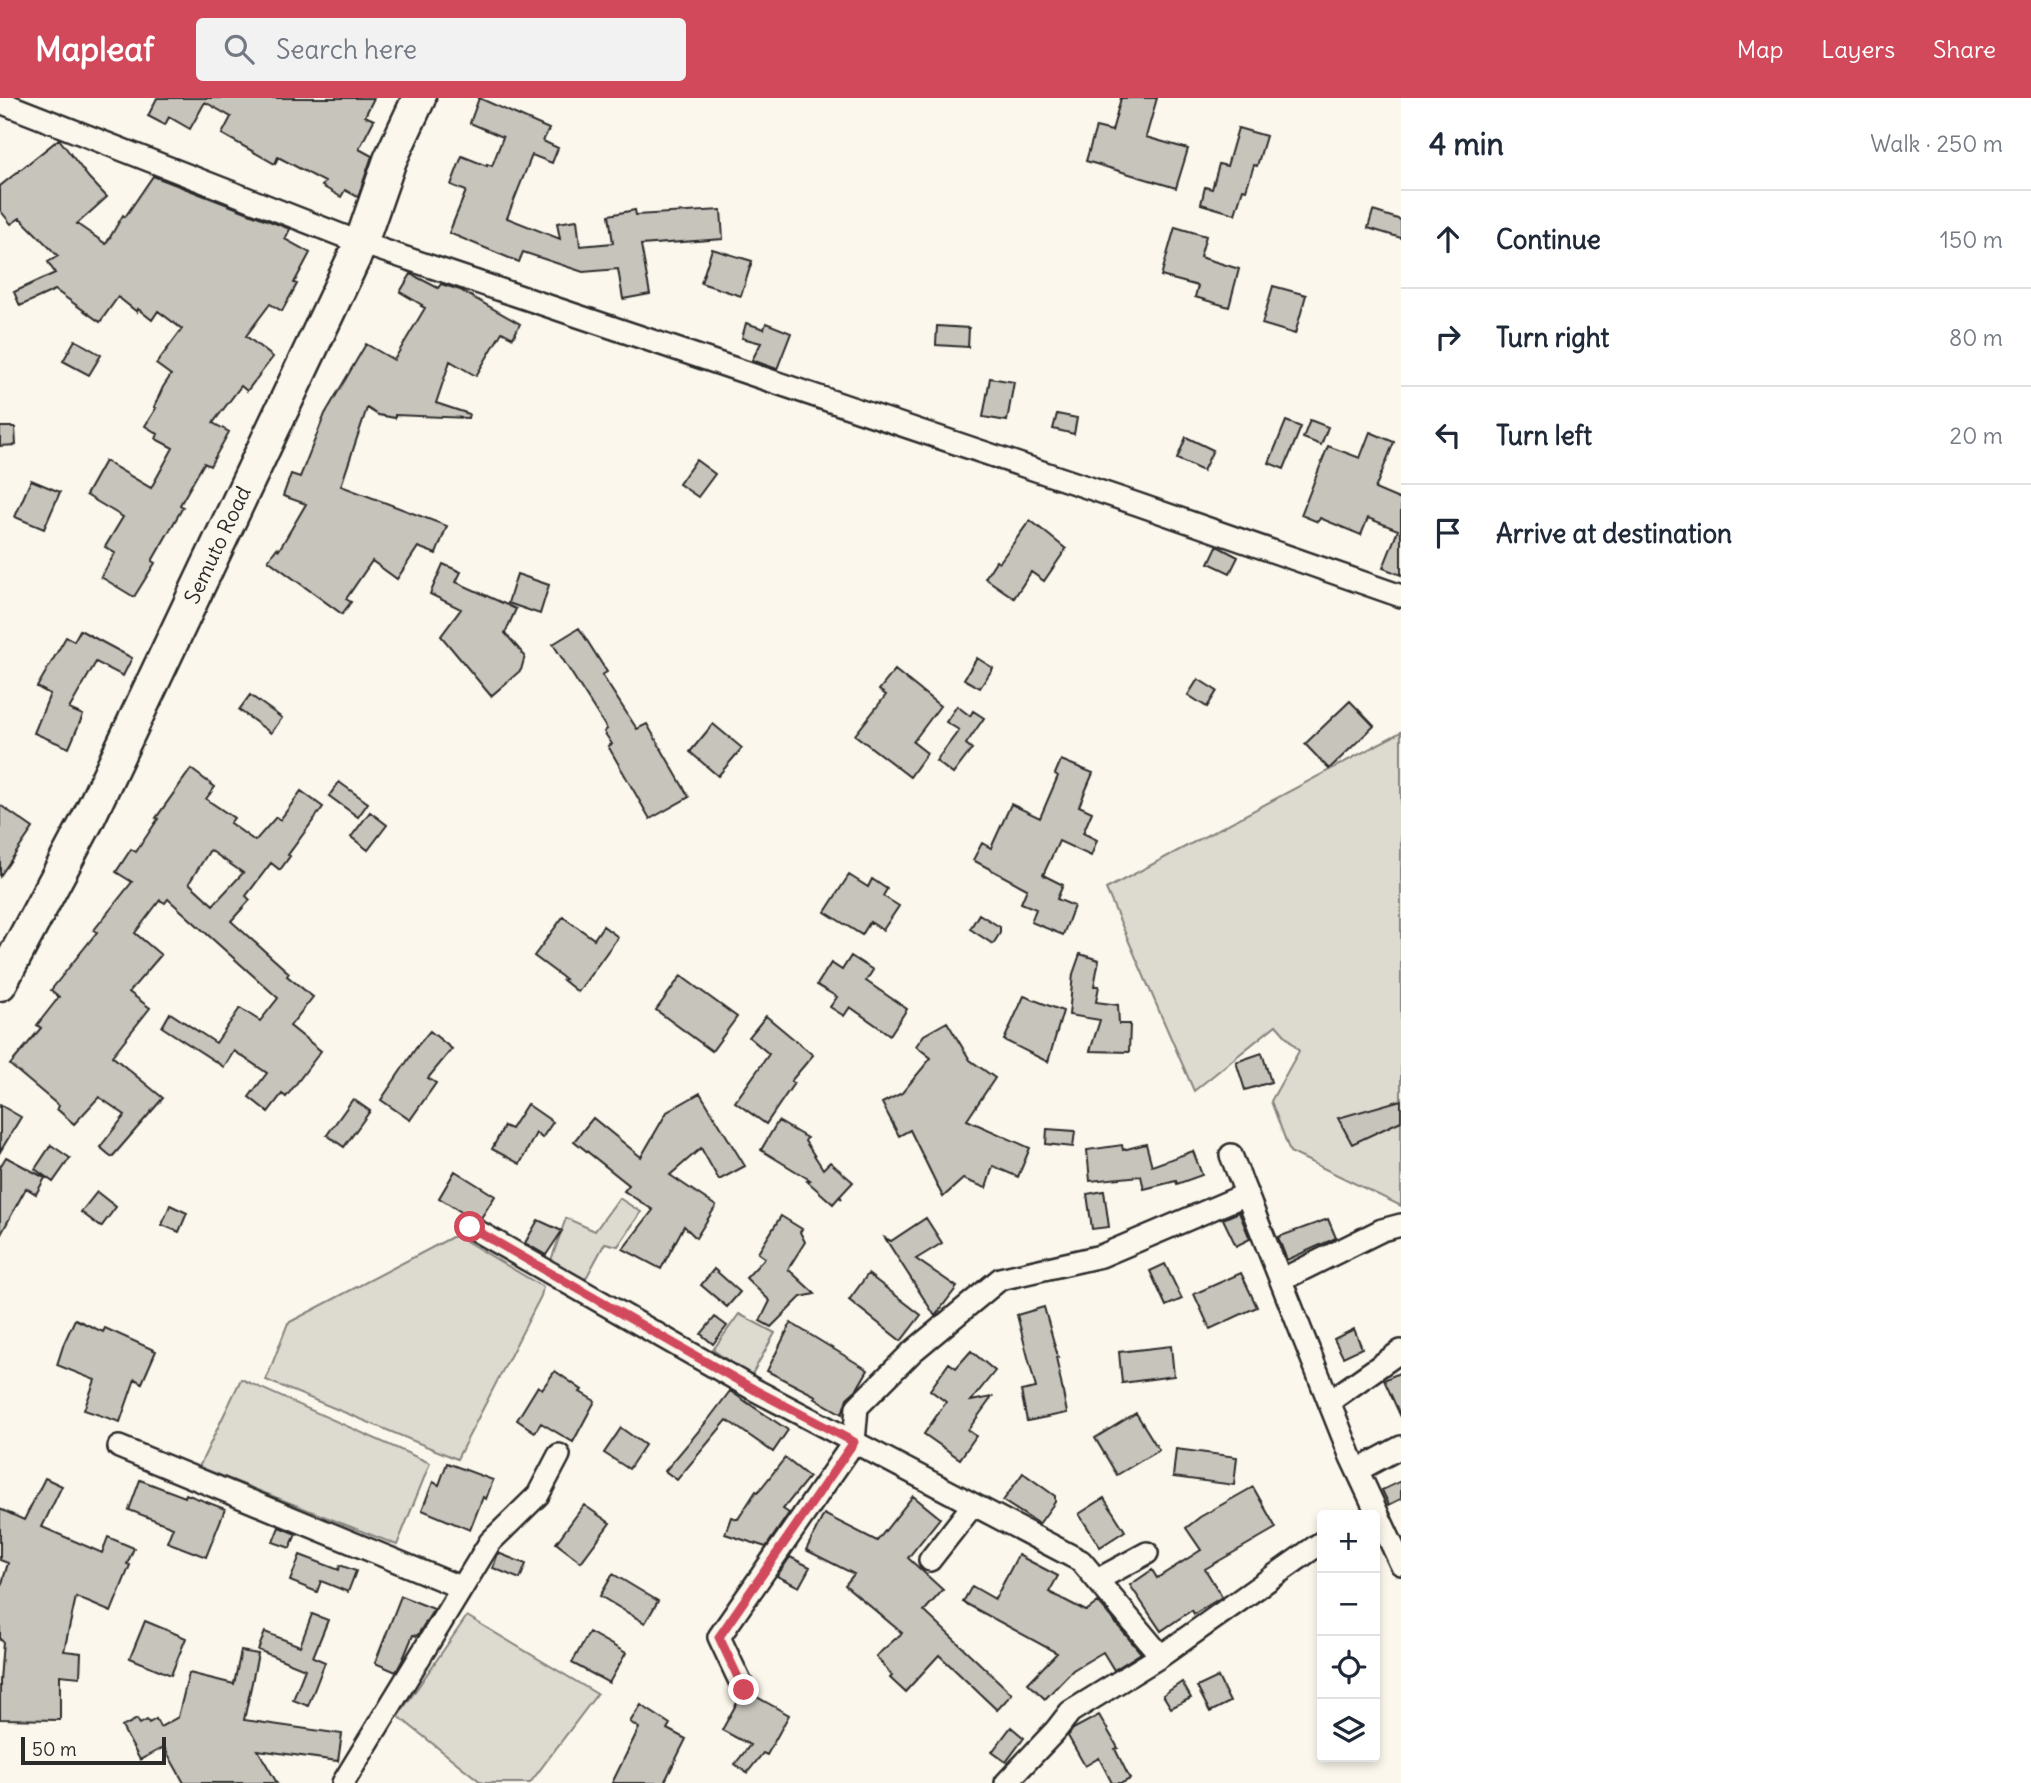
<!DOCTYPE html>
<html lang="en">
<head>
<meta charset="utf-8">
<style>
	body { margin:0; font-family:Delius,sans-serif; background:#f2f2f3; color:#1f2937 }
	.controls { position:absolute; right:21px; bottom:21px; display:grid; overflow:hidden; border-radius:7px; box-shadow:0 4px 10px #0003 }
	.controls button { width:63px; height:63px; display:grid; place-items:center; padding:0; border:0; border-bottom:2px solid #e0e1e3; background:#fff; color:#1f2937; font:35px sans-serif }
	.scale { position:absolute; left:21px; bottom:18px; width:145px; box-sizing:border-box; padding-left:7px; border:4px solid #2b2b2b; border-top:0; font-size:19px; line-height:24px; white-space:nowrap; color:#2b2b2b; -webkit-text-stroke:5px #fbf7ec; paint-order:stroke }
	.stop { position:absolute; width:21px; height:21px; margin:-16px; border:5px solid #d1495b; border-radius:50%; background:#fff }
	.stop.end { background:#d1495b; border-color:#fff; box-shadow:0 2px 7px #0008 }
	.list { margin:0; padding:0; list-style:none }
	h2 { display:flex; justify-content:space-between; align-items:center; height:91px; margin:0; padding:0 28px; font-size:30px }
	h2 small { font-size:23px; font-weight:400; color:#747a83 }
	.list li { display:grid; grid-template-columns:46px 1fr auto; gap:21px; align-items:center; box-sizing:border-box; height:98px; padding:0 28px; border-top:2px solid #e0e1e3 }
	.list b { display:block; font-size:26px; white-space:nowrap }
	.list em { font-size:23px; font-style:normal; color:#747a83 }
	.icon { flex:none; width:38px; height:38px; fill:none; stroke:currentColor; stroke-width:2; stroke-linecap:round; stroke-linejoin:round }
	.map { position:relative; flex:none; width:1401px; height:1685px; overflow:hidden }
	header { display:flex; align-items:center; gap:42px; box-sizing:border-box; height:98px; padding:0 35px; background:#d1495b; color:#fff }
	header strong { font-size:33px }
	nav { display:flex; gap:38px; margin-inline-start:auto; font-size:24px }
	.search { width:490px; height:63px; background:#f2f2f3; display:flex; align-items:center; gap:18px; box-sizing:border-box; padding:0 24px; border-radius:7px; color:#747a83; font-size:26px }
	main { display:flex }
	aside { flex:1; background:#fff }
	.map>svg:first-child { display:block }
	.green { fill:#dddad0; stroke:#84827e; stroke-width:2 }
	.building { fill:#c7c4bc; stroke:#2b2b2b; stroke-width:2; fill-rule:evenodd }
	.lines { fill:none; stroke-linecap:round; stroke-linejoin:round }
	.minor-casing { stroke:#2b2b2b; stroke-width:26 }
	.secondary-casing { stroke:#2b2b2b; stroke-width:37 }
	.minor { stroke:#fbf7ec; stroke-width:21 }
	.secondary { stroke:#fbf7ec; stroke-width:32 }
	.route { stroke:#d1495b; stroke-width:9 }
	.labels { text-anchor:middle; stroke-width:5; stroke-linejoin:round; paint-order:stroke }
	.street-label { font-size:21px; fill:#2b2b2b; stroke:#fbf7ec }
</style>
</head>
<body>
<header>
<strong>Mapleaf</strong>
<div class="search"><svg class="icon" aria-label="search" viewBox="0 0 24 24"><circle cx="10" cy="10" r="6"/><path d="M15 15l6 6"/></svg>Search here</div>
<nav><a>Map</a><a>Layers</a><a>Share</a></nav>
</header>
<main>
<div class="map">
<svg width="1401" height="1685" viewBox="0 0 1401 1685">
	<rect width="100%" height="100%" fill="#fbf7ec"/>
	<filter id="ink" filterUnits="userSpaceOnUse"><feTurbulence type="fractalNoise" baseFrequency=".0143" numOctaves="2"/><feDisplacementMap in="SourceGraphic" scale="14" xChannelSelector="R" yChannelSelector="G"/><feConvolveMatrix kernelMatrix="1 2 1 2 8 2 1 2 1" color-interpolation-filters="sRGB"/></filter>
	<g filter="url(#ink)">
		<!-- green -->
		<path class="green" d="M1401 634V1108L1290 1054 1271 1003 1299 953 1276 927 1194 993 1106 791Z
			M619 1100 641 1114 618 1148 605 1145 585 1182 550 1165 566 1120 595 1133Z
			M456 1137 543 1189 541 1198 457 1361 266 1282 288 1225Z
			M739 1216 775 1235 751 1278 713 1252Z
			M241 1281 430 1365 397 1447 199 1369Z
			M467 1518 597 1596 530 1685H482L398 1618Z"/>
		<!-- building -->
		<path class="building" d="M157 0H374L365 18 374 22 359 51 372 58 358 99 345 92 341 99 322 88 325 84 278 59 275 66 222 36 231 19 205 4 190 31 169 19 165 27 148 18Z
			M479 0 549 31 543 43 558 50 552 65 532 57 507 120 560 141 557 125 577 122 580 148 613 145 609 117 635 112 636 117 721 112 723 141 641 147 650 196 623 201 618 171 583 174 523 154 519 164 449 135 466 93 451 87 462 58 487 68V66L492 68 503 39 470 25Z
			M1121 0H1157L1146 39 1188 51 1176 90 1086 63 1096 29 1112 33Z
			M1238 30 1266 38 1257 68 1254 67 1246 92 1243 91 1235 116 1201 106 1205 89 1212 91 1219 66 1227 68Z
			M59 41 89 80 107 99 77 126 106 146 123 117 125 119 153 78 290 131 285 141 310 155 294 185 297 186 282 213 270 206 246 238 273 259 247 293 241 288 213 325 229 334 210 368 204 365 180 407 183 409 152 463 155 465 134 499 101 479 115 455 105 449 123 419 86 397 105 363 151 390 173 350 156 341 158 336 145 328 156 310 154 309 163 289 171 277 156 266 182 231 158 213 152 222 138 211 137 214 118 199 100 224 55 192 20 208 14 194 55 175 48 164 58 158 20 120 11 126 0 112V88Z
			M1373 113 1401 122V140L1368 130Z
			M1175 129 1206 138 1200 159 1239 171 1229 209 1195 199 1198 188 1161 178Z
			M712 151 752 163 741 198 701 185Z
			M411 176 438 190 441 186 460 192 520 226 513 240 502 234 476 278 450 263 436 305 469 316 468 320 395 317V320L378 317 367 310 341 388 447 428 436 456 418 449 397 481 372 463 346 501 351 504 342 516 268 462 277 450 279 452 306 406 283 398 291 376 300 379 325 316 366 246 394 262 425 210 421 208 422 207 400 194Z
			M1273 188 1306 197 1295 236 1262 226Z
			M746 225 764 231 766 225 791 235 777 271 752 262 761 245 742 240Z
			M937 228 969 230 968 249 936 247Z
			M75 242 101 257 89 277 63 263Z
			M990 280 1014 284 1007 323 983 319Z
			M1057 316 1077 320 1074 336 1053 331Z
			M1310 322 1328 329 1321 347 1303 340Z
			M1286 323 1301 329 1284 371 1269 365Z
			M0 329H15L16 347 0 348Z
			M1370 334 1394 344 1375 391 1401 402V477L1383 470 1398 432 1368 420 1361 437 1320 420 1318 424 1301 417 1328 348 1360 360Z
			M1186 339 1213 352 1203 373 1177 361Z
			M696 362 715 376 698 399 679 386Z
			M31 382 60 394 44 431 15 419Z
			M1030 422 1066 451 1044 483 1031 474 1014 500 985 480 996 463 999 465Z
			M1217 448 1238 459 1230 475 1209 465Z
			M443 466 461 474 456 484 516 511 505 535 525 558 521 572 491 598 441 538 461 511 430 496Z
			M517 476 549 487 540 516 508 505Z
			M579 530 607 574 602 577 637 631 647 626 689 699 650 721 608 648 612 646 604 634 607 631 553 546Z
			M80 532 132 560 123 578 96 564 69 611 83 617 69 650 34 635 50 596 37 589 66 539 74 543Z
			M977 560 993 570 980 590 964 581Z
			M895 572 940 608 913 644 927 655 910 679 855 637 886 597 879 592Z
			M1198 581 1217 593 1207 609 1188 597Z
			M250 597 282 620 271 635 239 612Z
			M1350 603 1374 628 1329 671 1305 646Z
			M957 608 970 618 973 613 984 620 966 646 972 651 953 676 936 663 959 632 946 624Z
			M713 626 742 650 718 678 690 654Z
			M1061 662 1093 675 1079 708 1092 714 1083 735 1097 742 1091 758 1059 743 1043 777 1063 787 1057 801 1074 808 1063 837 1031 824 1036 811 1021 805 1027 791 973 762 982 745 991 750 1011 706 1040 720 1058 678 1055 676Z
			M191 671 215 689 206 701 234 720 230 725 255 743 276 719 280 722 301 693 323 709 288 757 290 758 280 772 271 765 246 798 250 802 231 823 289 875 287 878 313 899 290 928 321 953 286 999 282 996 268 1014 249 999 267 975 234 953 224 969 162 929 170 915 216 945 240 910 260 923 278 900 168 801 165 805 160 802 135 835 161 857 129 894 150 910 112 958 163 1000 112 1059 100 1049 125 1017 99 999 74 1026 57 1011 59 1008 10 967 41 930 37 927 59 899 51 892 97 834 94 832 132 784 116 774 131 751 136 754 158 721 156 720ZM210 752 243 775 213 807 189 785Z
			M339 684 368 705 358 719 329 698Z
			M0 707 33 730 0 778Z
			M370 714 387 727 368 752 351 739Z
			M849 777 868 789 872 781 887 791 883 798 899 808 883 832 870 824 862 837 825 814Z
			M979 816 1000 829V835L993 846 970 831Z
			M563 819 594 841 603 828 618 839 578 894 563 882 565 881 534 858Z
			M1080 856 1099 862 1094 888H1099L1096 904 1118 907 1119 926H1130L1129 954 1090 953 1100 922 1069 917 1073 876Z
			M851 858 873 872 866 883 907 911 890 937 850 909 844 918 830 909 837 899 817 887 831 865 842 872Z
			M681 878 737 919 712 953 656 912Z
			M1024 898 1063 913 1048 964 1004 942Z
			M766 918 813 957 791 983 794 985 766 1026 735 1004 769 956 749 939Z
			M947 924 970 962 995 980 967 1022 1030 1050 1018 1079 993 1068 986 1090 963 1081 943 1099 910 1032 899 1038 882 1005 902 995 931 960 916 948 924 937Z
			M430 933 452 951 428 980 436 985 410 1022 381 1002 418 947Z
			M1262 955 1271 984 1245 992 1236 964Z
			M700 995 745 1068 719 1082 701 1050 670 1077 716 1108 696 1140 684 1128 661 1171 623 1151 653 1112 624 1093 629 1087 574 1043 593 1020 641 1059 667 1014Z
			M353 1001 370 1013 344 1049 327 1037Z
			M1401 1002V1023L1352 1046 1338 1020Z
			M527 1006 553 1024 542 1040 536 1035 520 1066 492 1051 504 1028 511 1031Z
			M0 1007 21 1019 0 1054Z
			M778 1023 807 1040 805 1043 823 1071 830 1064 853 1084 840 1098 842 1101 839 1099 833 1106 807 1083 810 1082 761 1052Z
			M1047 1031 1075 1033 1073 1049 1046 1046Z
			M1146 1046 1152 1068 1193 1053 1202 1077 1177 1086 1176 1083 1144 1091 1141 1078 1090 1083 1087 1052 1122 1047 1123 1052Z
			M51 1047 70 1060 53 1084 35 1071Z
			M6 1059 45 1080 36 1096 26 1090 0 1138V1069Z
			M455 1073 495 1098 481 1120 471 1116 466 1117 439 1100Z
			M1104 1093 1109 1129 1092 1131 1087 1096Z
			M97 1094 116 1109 101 1129 81 1114Z
			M170 1107 187 1115 179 1134 162 1127Z
			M1239 1114 1250 1141 1236 1148 1223 1121Z
			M781 1118 802 1131 800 1134 805 1144 788 1171 815 1196 801 1199 771 1229 760 1223 770 1203 746 1180 765 1160 758 1155Z
			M926 1120 942 1145 916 1161 957 1189 935 1218 885 1140 891 1143Z
			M1328 1121 1336 1140 1287 1162 1278 1139Z
			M538 1122 562 1133 546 1157 525 1145Z
			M1165 1166 1182 1201 1166 1208 1150 1173Z
			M714 1171 740 1194 727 1209 701 1187Z
			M1241 1175 1257 1209 1210 1231 1194 1196Z
			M868 1176 921 1217 901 1243 849 1202Z
			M1044 1209 1058 1259H1056L1067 1315 1027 1323 1021 1293 1036 1290 1017 1217Z
			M715 1219 727 1228 713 1246 701 1236Z
			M75 1221 103 1234 105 1230 156 1253 142 1285 135 1281 120 1324 84 1312 95 1282 57 1267 64 1245Z
			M791 1225 868 1272 857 1291 847 1300 842 1316 814 1300 816 1298 767 1273Z
			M1354 1231 1362 1250 1343 1259 1334 1241Z
			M1171 1248 1174 1278 1122 1285 1119 1254Z
			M971 1253 995 1273 971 1303 992 1299 968 1332 976 1338 960 1361 924 1336 946 1304 930 1292 949 1265 956 1270Z
			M555 1273 582 1292 580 1294 595 1303 573 1344 541 1325 535 1334 517 1322 538 1288 542 1291Z
			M1401 1274V1319L1384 1282Z
			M730 1293 788 1332 773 1354 727 1322 677 1382 665 1373 708 1322Z
			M1136 1315 1159 1352 1117 1377 1095 1340Z
			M621 1330 645 1347 629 1371 604 1355Z
			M1176 1351 1237 1359 1234 1387 1173 1379Z
			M785 1360 809 1379 783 1411 789 1415 766 1449 725 1436 731 1419 738 1421 756 1393 758 1394Z
			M447 1365 493 1382 486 1401 483 1399 470 1432 422 1412 433 1384 439 1387Z
			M1023 1375 1055 1398V1404L1039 1426 1003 1403Z
			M45 1380 62 1388 42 1429 102 1455 108 1439 134 1450 127 1466 130 1467 111 1514 76 1499 64 1553 81 1555 80 1579 60 1577V1622L0 1621V1583L3 1543 0 1542V1492L8 1465 0 1462V1411L24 1422Z
			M140 1382 185 1399 186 1396 225 1411 206 1459 167 1444 173 1429 129 1412Z
			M1401 1383V1401L1389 1407 1382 1392Z
			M1253 1389 1276 1430 1205 1471 1222 1499 1194 1516 1192 1512 1161 1533 1130 1487 1152 1472 1157 1480 1201 1452 1186 1430 1200 1419Z
			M913 1398 940 1420 908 1460 943 1492 924 1513 1012 1596 997 1612 939 1557 905 1594 890 1580 892 1578 876 1558 902 1535 845 1487 854 1476 806 1452 824 1416 877 1443Z
			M1104 1400 1125 1433 1100 1449 1079 1416Z
			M584 1407 610 1425 581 1464 556 1445Z
			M279 1429 296 1436 290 1450 273 1444Z
			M498 1455 526 1466 520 1481 493 1470Z
			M300 1457 339 1472 340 1467 356 1473 348 1494 321 1483 317 1494 290 1483Z
			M1018 1457 1058 1478 1049 1494 1086 1513 1098 1504 1141 1555 1114 1572 1103 1554 1073 1572 1045 1601 1028 1585 1057 1555 963 1504 972 1488 995 1501Z
			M790 1459 810 1469 799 1489 777 1478Z
			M613 1476 658 1503 645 1525 600 1498Z
			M401 1498 434 1511 417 1538 413 1537 403 1561 396 1574 375 1565Z
			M312 1516 328 1522 313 1559 325 1564 308 1608 293 1602 305 1571 258 1552 265 1534 300 1548Z
			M145 1523 186 1540 171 1577 130 1560Z
			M589 1534 626 1555 609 1585 572 1565Z
			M241 1553 258 1556 244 1622 342 1636 338 1663 258 1652 277 1685H184L164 1649 140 1662 122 1629 137 1621 140 1626 147 1622 149 1625 156 1621 160 1629 178 1619 189 1575 234 1586Z
			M1218 1579 1230 1604 1210 1614 1197 1589Z
			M1182 1584 1191 1600 1171 1610 1163 1597Z
			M755 1598 789 1617 767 1657 763 1655 747 1675 735 1666 750 1647 722 1632 738 1603 749 1604Z
			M641 1607 670 1626 667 1631 686 1641 664 1685H612L639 1630 630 1624Z
			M1099 1617 1118 1650 1115 1651 1130 1681 1122 1685H1112L1099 1660 1085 1668 1068 1638 1073 1631Z
			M1011 1629 1024 1640 1006 1664 992 1654Z"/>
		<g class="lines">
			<defs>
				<path id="minor" d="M0 4 361 145 1137 406 1401 498
					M1231 1057 1351 1359 1401 1466
					M470 1129 755 1292 1081 1463 1161 1558
					M1281 1182 1382 1132 1401 1127
					M1330 1303 1401 1253
					M119 1349 462 1490
					M1358 1372 1401 1349
					M930 1462 973 1407
					M1097 1482 1147 1455
					M744 1592 719 1539 854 1344 857 1309 912 1254 1000 1181 1101 1158 1247 1096
					M343 1685 490 1444 538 1397 559 1357
					M1006 1685 1056 1632 1070 1614 1161 1558 1322 1444"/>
				<g id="secondary">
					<path id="s1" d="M0 886 87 723 361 145 390 62 419 0"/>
				</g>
			</defs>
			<!-- minor casing -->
			<use href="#minor" class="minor-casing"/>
			<!-- secondary casing -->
			<use href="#secondary" class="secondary-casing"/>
			<!-- minor -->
			<use href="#minor" class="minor"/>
			<!-- secondary -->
			<use href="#secondary" class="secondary"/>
		</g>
	</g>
	<g class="lines" filter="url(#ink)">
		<!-- route -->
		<path class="route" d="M470 1129 755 1292 854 1344 719 1539 744 1592"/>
	</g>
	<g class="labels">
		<!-- street labels -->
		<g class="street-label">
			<text dy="7" stroke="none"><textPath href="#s1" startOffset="490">Semuto Road</textPath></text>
		</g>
	</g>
</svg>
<div class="controls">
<button>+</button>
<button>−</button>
<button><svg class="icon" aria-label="locate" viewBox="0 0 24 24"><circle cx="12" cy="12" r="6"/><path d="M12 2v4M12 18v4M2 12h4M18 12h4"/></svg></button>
<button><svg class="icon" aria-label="layers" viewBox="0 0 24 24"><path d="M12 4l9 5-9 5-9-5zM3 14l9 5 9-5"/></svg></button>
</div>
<div class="scale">50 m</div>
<div class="stop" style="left:470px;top:1129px"></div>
<div class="stop end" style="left:744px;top:1592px"></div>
</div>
<aside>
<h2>4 min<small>Walk · 250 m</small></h2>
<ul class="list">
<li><svg class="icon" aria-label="ahead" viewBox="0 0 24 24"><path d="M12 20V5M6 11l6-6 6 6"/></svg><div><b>Continue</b></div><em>150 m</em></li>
<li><svg class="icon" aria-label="right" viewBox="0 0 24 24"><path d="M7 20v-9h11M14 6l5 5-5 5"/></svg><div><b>Turn right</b></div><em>80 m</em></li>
<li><svg class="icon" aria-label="left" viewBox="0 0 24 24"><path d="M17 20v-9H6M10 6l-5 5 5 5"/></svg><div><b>Turn left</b></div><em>20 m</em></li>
<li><svg class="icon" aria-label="arrive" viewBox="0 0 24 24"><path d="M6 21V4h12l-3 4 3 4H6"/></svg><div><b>Arrive at destination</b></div></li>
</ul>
</aside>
</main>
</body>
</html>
